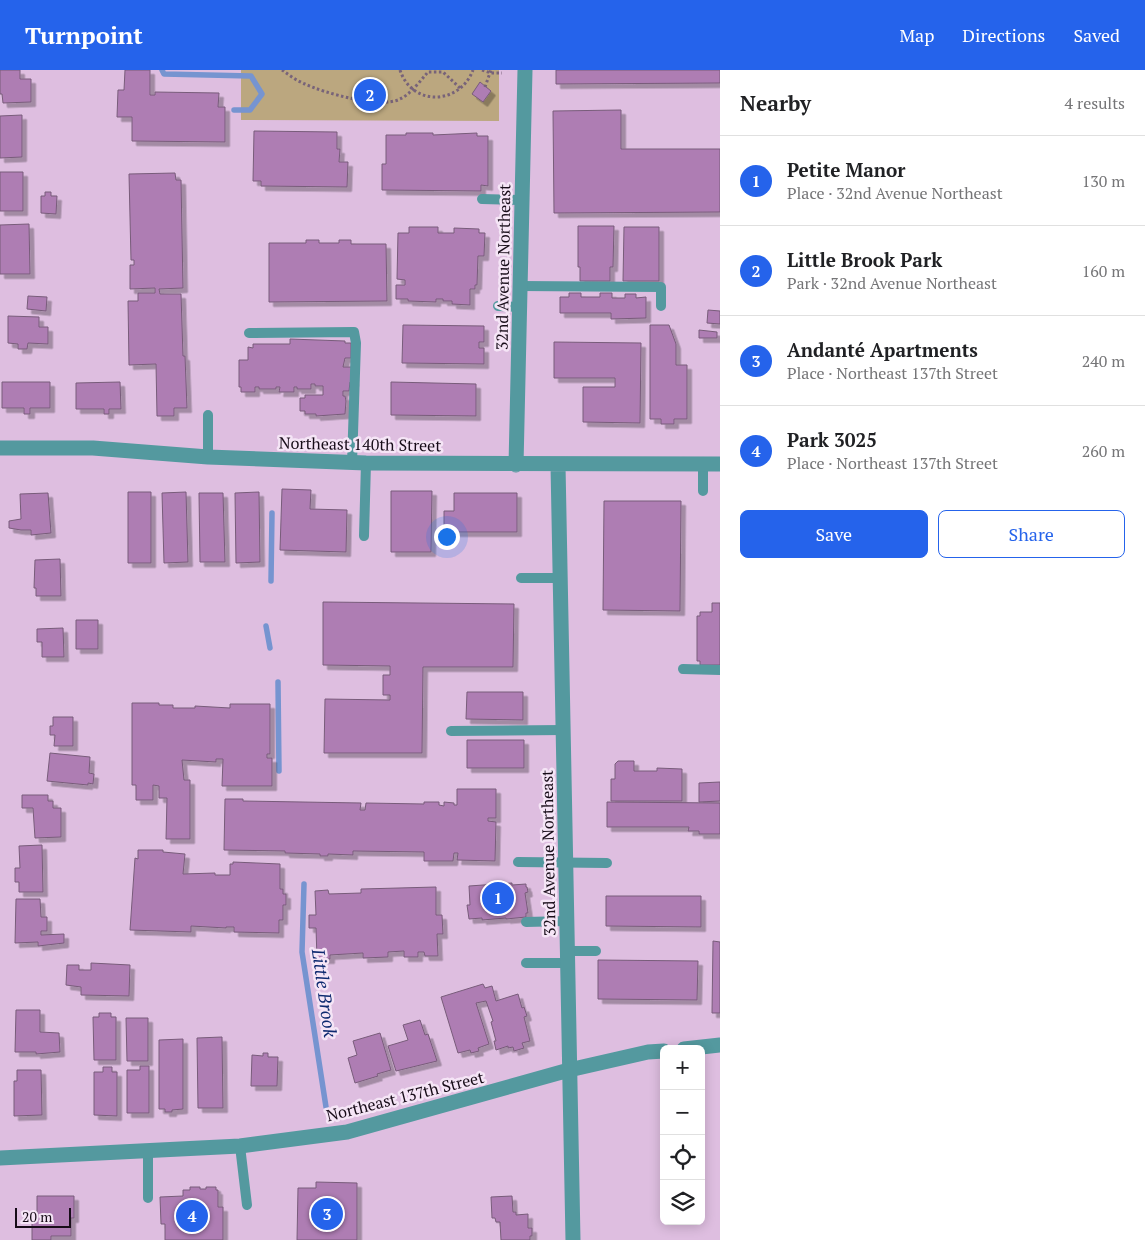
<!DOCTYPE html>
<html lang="en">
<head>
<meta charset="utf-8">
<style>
	body { margin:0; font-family:"PT Serif",serif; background:#f6f6f6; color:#202124 }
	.controls { position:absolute; right:15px; bottom:15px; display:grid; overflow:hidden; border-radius:8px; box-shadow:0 2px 12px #0003 }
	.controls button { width:45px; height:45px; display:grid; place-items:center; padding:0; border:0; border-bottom:1px solid #e0e0e0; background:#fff; color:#202124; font:25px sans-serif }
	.scale { position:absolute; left:15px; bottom:12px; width:56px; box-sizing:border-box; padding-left:5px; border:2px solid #170c18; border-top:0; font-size:14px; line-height:18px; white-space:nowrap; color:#170c18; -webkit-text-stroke:4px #f5e5f6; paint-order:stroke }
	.you { position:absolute; left:446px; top:466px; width:18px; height:18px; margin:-12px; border:4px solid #fff; border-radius:50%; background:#1a73e8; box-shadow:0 0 0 8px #1a73e833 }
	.badge { display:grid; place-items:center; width:32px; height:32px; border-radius:50%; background:#2563eb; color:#fff; font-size:16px; font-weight:700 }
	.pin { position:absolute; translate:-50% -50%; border:2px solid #fff; box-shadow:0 1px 5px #0006 }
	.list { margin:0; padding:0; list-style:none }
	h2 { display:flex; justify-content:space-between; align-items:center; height:65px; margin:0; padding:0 20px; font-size:21px }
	h2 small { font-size:16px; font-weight:400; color:#757577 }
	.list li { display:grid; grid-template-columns:32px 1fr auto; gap:15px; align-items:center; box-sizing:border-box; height:90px; padding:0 20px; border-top:1px solid #e0e0e0 }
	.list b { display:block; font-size:19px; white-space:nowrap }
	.list p { margin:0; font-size:16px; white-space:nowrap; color:#757577 }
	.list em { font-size:16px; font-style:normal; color:#757577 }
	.actions { display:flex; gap:10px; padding:15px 20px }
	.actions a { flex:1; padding:11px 0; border:1px solid #2563eb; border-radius:8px; text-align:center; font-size:18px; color:#2563eb }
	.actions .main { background:#2563eb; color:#fff }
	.icon { flex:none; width:28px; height:28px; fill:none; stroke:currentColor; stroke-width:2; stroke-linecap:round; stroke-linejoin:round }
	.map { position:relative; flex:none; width:720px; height:1170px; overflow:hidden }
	header { display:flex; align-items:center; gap:30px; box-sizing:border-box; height:70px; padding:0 25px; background:#2563eb; color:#fff }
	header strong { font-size:24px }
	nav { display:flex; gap:28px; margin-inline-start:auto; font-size:18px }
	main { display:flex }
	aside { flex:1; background:#fff }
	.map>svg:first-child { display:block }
	.green { fill:#bba77f }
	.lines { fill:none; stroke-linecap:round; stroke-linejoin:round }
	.stream { stroke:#7694d0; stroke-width:5.5 }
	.building { fill:#ae7db3; stroke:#785c7a; filter:url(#shadow) }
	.path { stroke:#786379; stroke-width:3; stroke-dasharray:2.5 2.5; stroke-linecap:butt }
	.lane { stroke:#54999f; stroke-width:10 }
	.street { stroke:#54999f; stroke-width:15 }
	.labels { text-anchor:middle; stroke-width:5; stroke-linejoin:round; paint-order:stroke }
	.street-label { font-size:16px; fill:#170c18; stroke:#f5e5f6 }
	.water-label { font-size:18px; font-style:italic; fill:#0d296f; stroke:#f5e5f6 }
</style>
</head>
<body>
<header>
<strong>Turnpoint</strong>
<nav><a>Map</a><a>Directions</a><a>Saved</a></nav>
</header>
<main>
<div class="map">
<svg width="720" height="1170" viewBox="0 0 720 1170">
	<defs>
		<filter id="shadow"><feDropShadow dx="4.5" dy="4.5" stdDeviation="0" flood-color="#0004"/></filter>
	</defs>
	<rect width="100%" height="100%" fill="#debee0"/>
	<!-- green -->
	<path class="green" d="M241 0H499V51L241 50Z"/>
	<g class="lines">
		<!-- stream -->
		<path class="stream" d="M162 0 164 4 251 6 262 24 250 40H234
			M271 511 272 443
			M266 556 270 578
			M278 612 279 701
			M304 814 302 882 326 1037"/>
	</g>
	<!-- building -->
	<path class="building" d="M0 0H20V9H31V32L3 33 2 24H0Z
		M125 0H150V25H155V22L219 23 218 37H225V72L132 71V47H117L118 20H124Z
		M556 0H720V13L556 14Z
		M480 12 491 21 483 32 472 24Z
		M621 40V79H720V142L554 143 553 41Z
		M22 45V87L0 88V46Z
		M254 61 337 62V79H340L339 92H348L347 117 261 116V111H253Z
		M406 63H433V65L477 63V66H488V116L481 115V121L382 120V94H386V65H406Z
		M0 102H23V141H0Z
		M175 103 176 110H181L183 218 159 219 160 224H181L183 286H185L187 338H174V346H157L156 294 129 295 128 231H138V223H155V218L130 219V195H134V190H131L129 104Z
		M45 122H51V126H57L56 144 41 143V126H45Z
		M29 154 30 204H0V155Z
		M578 156H614L613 197H610V211H580V197H578Z
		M409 157H438V163H454V158L479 159V163H485L484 186H478L477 215H475V219H470V235L452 234V231H443V229H436V232L408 231V229H396V215H405V210L397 209 398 163H409Z
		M624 157H659V211H623Z
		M306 170H319V173H339V170H351V174H386L387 231 269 232V173H306Z
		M569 223H581V227H600V223H612V228H625V224H636V228L646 227V248L611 249V243H560V227H569Z
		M28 226 47 227 46 241 27 239Z
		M708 240 720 241V254L707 253Z
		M8 246 39 247V257H48V274L28 273 27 279H18V274L8 273Z
		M403 255 484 256V272H479V278H484V294L402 293Z
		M650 255H669L676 274V295H687V349H674V354H661V349H650Z
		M699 260 717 262V268H699Z
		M290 269 345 271V273H351V288H345L343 297H352L354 312H350L349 321H343V326H345L346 331 345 344 316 346V344H305V341H300V328H305V325H323V316H315V314H311V319H297V317H294V322H279L280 317H276V319H259V317H255V322H241V317H239V290H248V277L253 278V274H290Z
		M554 272 641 273 640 353 583 352V317H615V308H554Z
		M2 312H50V338H30V344H24V338H2Z
		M120 312 121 339H109V344H104V339H76V313Z
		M391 312 476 314V346L391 345Z
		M282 419 311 420 310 439 347 440 346 482 280 480Z
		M391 421H432L431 482H391Z
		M128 422H151V493H128Z
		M186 422 188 492 164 493 162 423Z
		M259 422 260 492 236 493 235 423Z
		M48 423 51 463 31 465V460H21L9 458V451L21 449 20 424Z
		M199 423H223L225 492H200Z
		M454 423H517V462H444V441H454Z
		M604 431H681L680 541 603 540Z
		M60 489 61 526H36V518H34L35 490Z
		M323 532 514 534 513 597H423L422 683H324L325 629 390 630V625H383V605H390V596L323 595Z
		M712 533H720V595H700V591H697V546H700V542H712Z
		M76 550H98V579H76Z
		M63 558 64 587H42V572H37V559Z
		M467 622H523V650L466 649Z
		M132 633H159V635H173V638H195V636L230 638V634H270V684H267V688H272V716H222L223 689H216V692L182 690 184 710H190V769H166L167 728H159V716L153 715V730H136V715H132Z
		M53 647H73V676H54L55 665H50V656H53Z
		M467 670H524V698H467Z
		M50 683 90 687 89 703 94 704 93 714 88 713V715L47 711Z
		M618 691H634V701H657V698L682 699V731H611V709H615V694Z
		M720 712V731L699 732V713Z
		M457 719H496V748H488V751L496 752 495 791 457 790 458 783H454L453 791H424V782L353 781V785L328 784V786H320V784L285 783V781L224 780 225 729H243V731L361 733 360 740H365L366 733 424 734V732H439V735L444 736V732L454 733V735H457Z
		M22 725H48V731H53V738H61V767L35 768 33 738H22Z
		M607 732 720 733V764H699V761H688L689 757H607Z
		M42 775 43 822H19V812H15V798H20L19 776Z
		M138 780H163V782L185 784 183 804 215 803V805H230V794H233V792L280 794V819H283V824H286V835H283V850H279V863L234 862V857H226V858L191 856V862L130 860 135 788 138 789Z
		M512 813V815L526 814V817H527L528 822 525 823 528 843H526V847L506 849V848L482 850V848L469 849 467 835H470L469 816Z
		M436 817V845H442L443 864H437L438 886H425L424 882H418V887H404V881L388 882V887L363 888V883L330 885V889H317L316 858H309V845H316L315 821 328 820 329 824 361 823V819Z
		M606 826H701V857L606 856Z
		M16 829H40L41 847H47V861H41V865L64 864V873L38 876V872L15 873Z
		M713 871 720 872V943H712Z
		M598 890 698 891 697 930 598 929Z
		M91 893 130 895 129 926 81 925V917L66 915 67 895H79V900H91Z
		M483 914 485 918 492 916 496 931 518 924 522 938 524 937 527 946 524 947 530 971 522 973 524 978 514 981 513 977 508 978V976L496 980 494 971H496L491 952 493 951 486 931 476 933 489 974 478 978 479 981 471 983 470 980 458 983 441 927Z
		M16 940H40V962L59 963 60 982 36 984V982H15Z
		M99 943H111V947H116V990H94L93 947H99Z
		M126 948H148V991H127Z
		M420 950 425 965 428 964 437 991 396 1001 388 976 408 970 403 955Z
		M380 963 391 1000 377 1004 378 1006 355 1013 348 988 357 985 353 971Z
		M222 967 223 1038H198L197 968Z
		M183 969V1039L172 1040V1042H165V1039H159V970Z
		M263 983H268V987H278L277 1016H251L252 985 263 986Z
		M140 996H149V1043H127V1000H140Z
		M103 997H112V1002H117V1046L94 1045V1002H103Z
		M17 1000H41L42 1045 14 1046V1011H17Z
		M316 1112 357 1113V1170H297L298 1118H316Z
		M190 1117H200V1119H206V1117H216V1120H218V1137H223V1170H165V1154H161L160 1127 183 1126V1120H190Z
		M37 1126H74V1148H71V1166H51V1170H32V1145H37Z
		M512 1126 513 1142H516V1145L528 1144V1158H532V1166H530V1170H501L500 1152H496L495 1148H492L491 1127Z"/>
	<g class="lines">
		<!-- path -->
		<path class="path" d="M282 0C289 5 297 11 305 14 324 23 381 39 400 29 411 24 420 11 428 2H443L460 18
			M400 0C412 37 460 35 473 0
			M482 0 491 3H502
			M485 17 491 0"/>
		<!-- lane -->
		<path class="lane" d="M482 129 522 130
			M521 216 661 217V236
			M498 236 520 237
			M249 263 354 262 356 273 352 393
			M208 345V387
			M703 394V421
			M364 466 366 393
			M521 508H560
			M683 599 720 600
			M451 661 563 660
			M518 792 607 793
			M526 852 567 851
			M567 881H596
			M526 893H567
			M240 1076 247 1135
			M148 1080V1128"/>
		<!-- street -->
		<path class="street" d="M0 378H93L208 387 366 393 720 394
			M516 395 525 0
			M558 395 573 1170
			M684 979 720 975
			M0 1088 240 1076 347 1062 569 1000 648 982 664 981"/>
	</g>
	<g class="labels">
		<!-- street labels -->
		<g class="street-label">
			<text transform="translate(503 197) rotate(-89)" y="6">32nd Avenue Northeast</text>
			<text transform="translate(360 374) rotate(1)" y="6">Northeast 140th Street</text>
			<text transform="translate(548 783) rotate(-91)" y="6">32nd Avenue Northeast</text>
			<text transform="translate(405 1026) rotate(-14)" y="6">Northeast 137th Street</text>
		</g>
		<!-- water labels -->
		<g class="water-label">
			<text transform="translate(324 923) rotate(82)" y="6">Little Brook</text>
		</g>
	</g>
</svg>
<div class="controls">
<button>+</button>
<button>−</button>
<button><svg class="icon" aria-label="locate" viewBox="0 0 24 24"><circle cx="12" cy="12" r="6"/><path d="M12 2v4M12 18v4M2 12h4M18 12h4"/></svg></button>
<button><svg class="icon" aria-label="layers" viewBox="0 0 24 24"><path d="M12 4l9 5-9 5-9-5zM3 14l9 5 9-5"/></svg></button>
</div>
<div class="scale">20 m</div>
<div class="you"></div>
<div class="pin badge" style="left:498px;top:828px">1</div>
<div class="pin badge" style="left:370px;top:25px">2</div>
<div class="pin badge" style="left:327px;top:1144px">3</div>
<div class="pin badge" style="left:192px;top:1146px">4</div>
</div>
<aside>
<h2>Nearby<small>4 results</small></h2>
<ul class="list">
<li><span class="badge">1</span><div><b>Petite Manor</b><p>Place · 32nd Avenue Northeast</p></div><em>130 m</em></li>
<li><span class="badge">2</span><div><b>Little Brook Park</b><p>Park · 32nd Avenue Northeast</p></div><em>160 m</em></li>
<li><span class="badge">3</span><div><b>Andanté Apartments</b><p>Place · Northeast 137th Street</p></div><em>240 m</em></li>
<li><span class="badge">4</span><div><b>Park 3025</b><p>Place · Northeast 137th Street</p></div><em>260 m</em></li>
</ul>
<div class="actions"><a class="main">Save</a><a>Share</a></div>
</aside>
</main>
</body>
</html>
